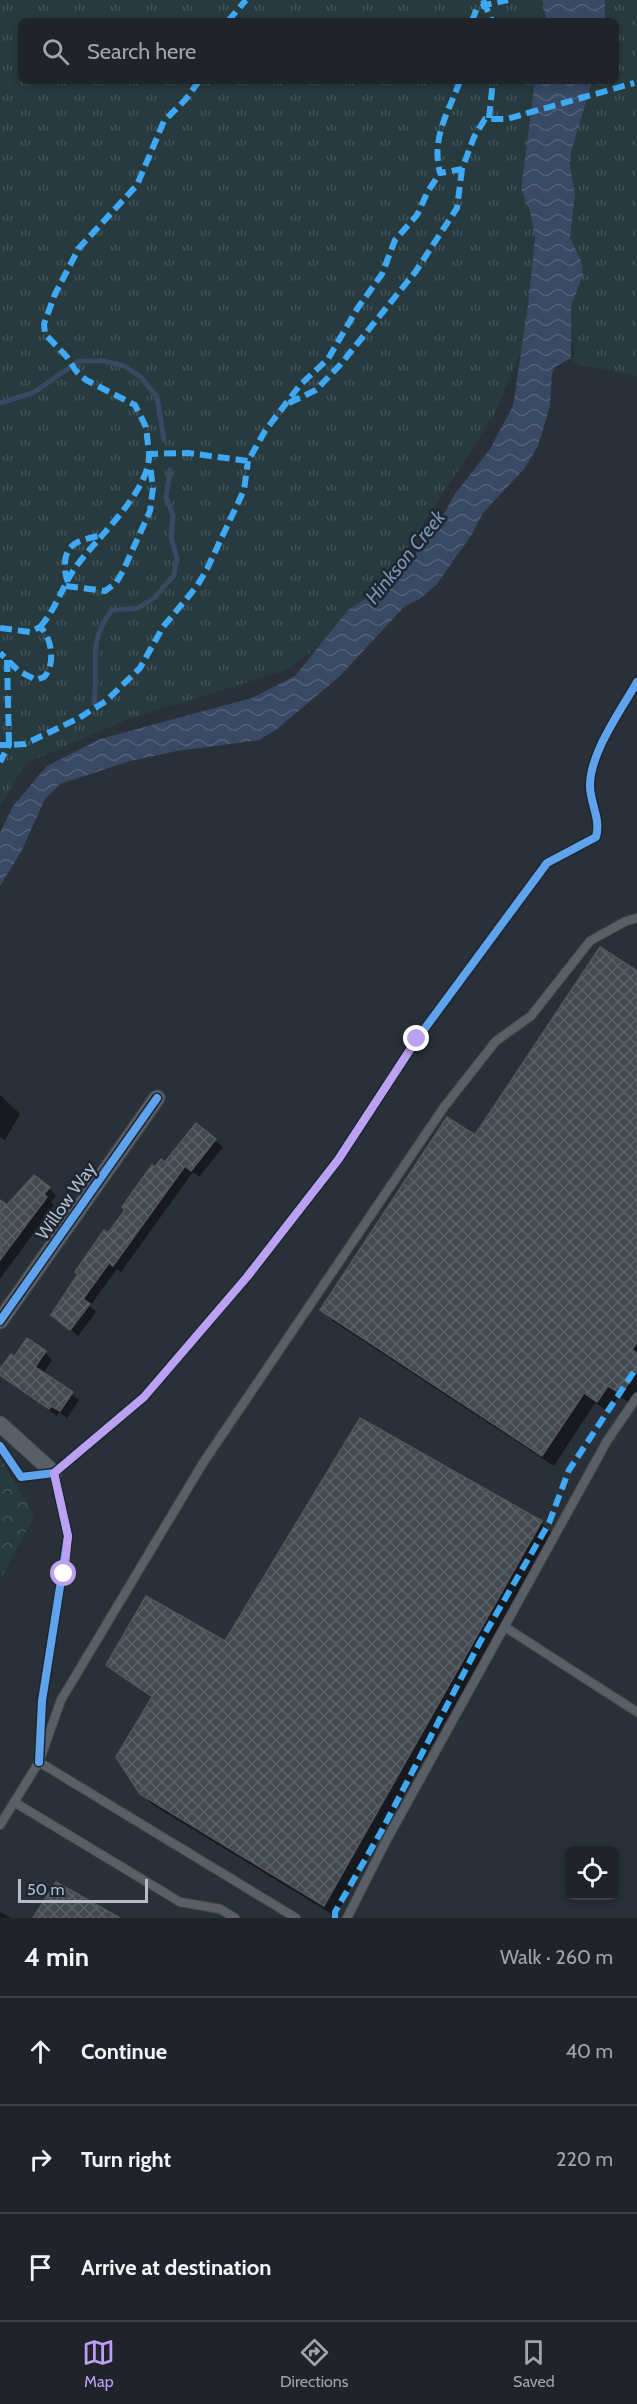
<!DOCTYPE html>
<html lang="en">
<head>
<meta charset="utf-8">
<style>
	body { margin:0; font-family:Cabin,sans-serif; background:#2d3036; color:#f1f3f6 }
	.controls { position:absolute; right:18px; bottom:18px; display:grid; overflow:hidden; border-radius:9px; box-shadow:0 3px 9px #0003 }
	.controls button { width:54px; height:54px; display:grid; place-items:center; padding:0; border:0; border-bottom:2px solid #3d4147; background:#20242a; color:#f1f3f6; font:30px sans-serif }
	.scale { position:absolute; left:18px; bottom:15px; width:130px; box-sizing:border-box; padding-left:6px; border:3px solid #b4bcc9; border-top:0; font-size:16px; line-height:21px; white-space:nowrap; color:#b4bcc9; -webkit-text-stroke:4px #1d2633; paint-order:stroke }
	.stop { position:absolute; width:18px; height:18px; margin:-14px; border:4px solid #bca0f2; border-radius:50%; background:#fff }
	.stop.end { background:#bca0f2; border-color:#fff; box-shadow:0 2px 6px #0008 }
	.list { margin:0; padding:0; list-style:none }
	h2 { display:flex; justify-content:space-between; align-items:center; height:78px; margin:0; padding:0 24px; font-size:26px }
	h2 small { font-size:20px; font-weight:400; color:#a2a4a8 }
	.list li { display:grid; grid-template-columns:39px 1fr auto; gap:18px; align-items:center; box-sizing:border-box; height:108px; padding:0 24px; border-top:2px solid #3d4147 }
	.list b { display:block; font-size:22px; white-space:nowrap }
	.list em { font-size:20px; font-style:normal; color:#a2a4a8 }
	.icon { flex:none; width:33px; height:33px; fill:none; stroke:currentColor; stroke-width:2; stroke-linecap:round; stroke-linejoin:round }
	.map { position:relative; flex:none; width:637px; height:1918px; overflow:hidden }
	.search { position:absolute; background:#20242a; box-shadow:0 3px 9px #0003; left:18px; right:18px; top:18px; height:66px; display:flex; align-items:center; gap:15px; box-sizing:border-box; padding:0 21px; border-radius:9px; color:#a2a4a8; font-size:22px }
	.sheet { height:402px; background:#20242a }
	nav { display:flex; justify-content:space-around; align-items:center; box-sizing:border-box; height:84px; border-top:2px solid #3d4147; background:#20242a; font-size:16px; color:#a2a4a8 }
	nav a { display:grid; justify-items:center; gap:3px }
	nav .on { color:#bca0f2 }
	.map>svg:first-child { display:block }
	.grass { fill:url(#grass-tufts); fill-rule:evenodd }
	.forest { fill:url(#forest-crowns) }
	.water { fill:url(#water-waves) }
	.shadow { fill:#0007 }
	.lines { fill:none; stroke-linecap:round; stroke-linejoin:round }
	.stream { stroke:#384963; stroke-width:5 }
	.building { fill:url(#building-cross-hatch); stroke:#52575f; stroke-width:1.5 }
	.lane-casing { stroke:#484c53; stroke-width:10 }
	.street-casing { stroke:#484c53; stroke-width:17 }
	.lane { stroke:#5a5e66; stroke-width:8 }
	.street { stroke:#5a5e66; stroke-width:15 }
	.quiet { stroke:#3fa9f5; stroke-width:6; stroke-dasharray:12 6; stroke-linecap:butt }
	.cycleway-casing { stroke:#1d2633; stroke-width:11 }
	.cycleway { stroke:#60a3ed; stroke-width:8 }
	.route { stroke:#bca0f2; stroke-width:8 }
	.labels { text-anchor:middle; stroke-width:5; stroke-linejoin:round; paint-order:stroke }
	.street-label { font-size:18px; fill:#b4bcc9; stroke:#1d2633 }
	.water-label { font-size:20px; font-style:italic; fill:#7c92b1; stroke:#1d2633 }
</style>
</head>
<body>
<div class="map">
<svg width="637" height="1918" viewBox="0 0 637 1918">
	<defs>
		<pattern id="grass-tufts" width="24" height="20" patternUnits="userSpaceOnUse" patternTransform="scale(1.5)"><rect width="24" height="20" fill="#273a3e"/><path d="M3 7l-1-3M5 7V3M7 7l1-3M15 17l-1-3M17 17v-4M19 17l1-3" fill="none" stroke="#445559"/></pattern>
		<pattern id="forest-crowns" width="20" height="18" patternUnits="userSpaceOnUse" patternTransform="scale(1.5)"><rect width="20" height="18" fill="#273a3e"/><path d="M2 6a3 3 0 1 1 6 0M12 15a3 3 0 1 1 6 0" fill="none" stroke="#445559"/></pattern>
		<pattern id="water-waves" width="16" height="10" patternUnits="userSpaceOnUse" patternTransform="scale(1.5)"><rect width="16" height="10" fill="#384963"/><path d="M0 5q4-4 8 0t8 0" fill="none" stroke="#526178"/></pattern>
		<pattern id="building-cross-hatch" width="8" height="8" patternUnits="userSpaceOnUse" patternTransform="scale(1.5)"><rect width="8" height="8" fill="#444950"/><path d="M0 0l8 8M0 8l8-8" fill="none" stroke="#5d6168"/></pattern>
	</defs>
	<rect width="100%" height="100%" fill="#2a3038"/>
	<!-- grass -->
	<path class="grass" d="M0 0H637V376L572 363 576 344 528 334 495 413 416 535 353 620 286 670 126 720 26 763 0 806ZM21 21H616V81H21Z"/>
	<!-- forest -->
	<path class="forest" d="M0 1457 34 1516 0 1580Z"/>
	<!-- water -->
	<path class="water" d="M542 0H605V21H547Z
		M535 81H592L571 152 570 167 575 193 570 238 581 260 583 275 571 306V358L555 367 552 374 550 406 538 446 524 469 483 513 472 534 437 584 420 599 405 606 339 677 277 729 259 740 177 751 130 761 60 784 45 799 21 852 0 886V833L13 806 47 766 100 739 252 698 295 676 348 610 391 583 433 533 455 494 490 449 513 406 528 305 535 239 530 211 521 189Z"/>
	<!-- shadow -->
	<path class="shadow" d="M637 973V1398L633 1405 619 1396 609 1412 595 1403 554 1466 333 1321 322 1309 475 1138Z
		M0 1095 20 1114 5 1140 0 1137Z
		M196 1125 223 1147 199 1177 193 1172 121 1272 117 1269 90 1306 96 1312 78 1336 53 1315 156 1169 165 1164Z
		M49 1188 56 1196 51 1202 54 1205 0 1279V1212Z
		M45 1352 52 1360 43 1374 79 1400 67 1418 59 1412 57 1416 0 1374 15 1359Z
		M541 1522 552 1534 335 1916 153 1805 141 1793 152 1699 108 1664 226 1643Z
		M0 1912 11 1918H0Z"/>
	<g class="lines">
		<!-- stream -->
		<path class="stream" d="M0 403 33 393 79 361H104L124 366 141 377 157 397 164 440
			M94 703C99 667 86 643 112 610L138 608 154 598 174 575 177 558 171 538 173 515 166 497 170 470"/>
	</g>
	<!-- building -->
	<path class="building" d="M600 947 637 971V1342L632 1350 637 1353V1371L621 1394 608 1386 597 1402 584 1393 542 1456 320 1310 447 1117 475 1135Z
		M196 1123 216 1139 191 1171 185 1166 113 1266 109 1263 83 1299 90 1304 70 1330 51 1315 78 1274 75 1272 104 1230 108 1233 125 1210 122 1207 152 1165 155 1167 161 1159 165 1162Z
		M34 1175 50 1187 44 1194 47 1197 0 1260V1200L7 1205Z
		M27 1338 46 1351 35 1367 73 1392 60 1411 51 1406 49 1409 0 1375V1369L11 1354 14 1357Z
		M360 1418 542 1521 324 1906 140 1794 116 1757 152 1697 106 1665 146 1596 225 1641Z
		M56 1882 120 1918H33Z"/>
	<g class="lines">
		<defs>
			<path id="lane" d="M505 1627 637 1712
				M39 1762 296 1918
				M14 1802 180 1902 220 1909 235 1918
				M0 1825 39 1762 61 1700 203 1463 444 1107 496 1041 531 1016 590 941 626 921 637 918
				M347 1918 385 1843 607 1441 637 1397"/>
			<path id="street" d="M0 1321 157 1098
				M0 1424 54 1473"/>
		</defs>
		<!-- lane casing -->
		<use href="#lane" class="lane-casing"/>
		<!-- street casing -->
		<use href="#street" class="street-casing"/>
		<!-- lane -->
		<use href="#lane" class="lane"/>
		<!-- street -->
		<use href="#street" class="street"/>
		<!-- quiet -->
		<path class="quiet" d="M483 0 485 5 508 0
			M228 21 246 0
			M472 21 477 8 485 5 492 21
			M199 81 186 99 164 121 137 185 79 248 55 294 44 324 45 334 67 357 76 371 86 380 135 405 146 427 149 454 188 453 248 461 265 431 300 385 328 359 357 309 382 274 395 240 417 215 428 191 440 173
			M460 81C448 113 431 138 440 173L462 169 474 137 485 119H507L634 83
			M489 118 493 81
			M289 403 316 390 340 365 416 271 457 208 462 169
			M68 582C65 575 65 571 65 563 66 541 83 540 102 535
			M66 586 105 591 116 583 123 571 150 511 153 488 150 466
			M40 627C56 609 62 587 75 568 97 537 150 492 149 454
			M0 628 30 632 40 627C52 637 56 665 44 677L36 680 19 671 0 653
			M7 660 9 745 25 744 79 718 106 701 140 668 163 627 197 586 207 569 244 490 248 461
			M0 745H9L0 762
			M335 1918V1912L382 1830 480 1642 549 1523 569 1470 637 1367"/>
		<defs>
			<path id="cycleway" d="M0 1321 157 1098
				M0 1446 21 1477 54 1473 144 1397 247 1277 338 1160 417 1039 547 863 596 837C601 819 591 806 590 787 589 754 621 710 637 682
				M39 1762 42 1701 68 1536 54 1473"/>
		</defs>
		<!-- cycleway casing -->
		<use href="#cycleway" class="cycleway-casing"/>
		<!-- cycleway -->
		<use href="#cycleway" class="cycleway"/>
	</g>
	<g class="lines">
		<!-- route -->
		<path class="route" d="M64 1574 68 1536 54 1473 144 1397 247 1277 338 1160 417 1039"/>
	</g>
	<g class="labels">
		<!-- street labels -->
		<g class="street-label">
			<text transform="translate(66 1201) rotate(-55)" y="6">Willow Way</text>
		</g>
		<!-- water labels -->
		<g class="water-label">
			<text transform="translate(405 557) rotate(-51)" y="7">Hinkson Creek</text>
		</g>
	</g>
</svg>
<div class="controls">
<button><svg class="icon" aria-label="locate" viewBox="0 0 24 24"><circle cx="12" cy="12" r="6"/><path d="M12 2v4M12 18v4M2 12h4M18 12h4"/></svg></button>
</div>
<div class="scale">50 m</div>
<div class="stop" style="left:64px;top:1574px"></div>
<div class="stop end" style="left:417px;top:1039px"></div>
<div class="search"><svg class="icon" aria-label="search" viewBox="0 0 24 24"><circle cx="10" cy="10" r="6"/><path d="M15 15l6 6"/></svg>Search here</div>
</div>
<section class="sheet">
<h2>4 min<small>Walk · 260 m</small></h2>
<ul class="list">
<li><svg class="icon" aria-label="ahead" viewBox="0 0 24 24"><path d="M12 20V5M6 11l6-6 6 6"/></svg><div><b>Continue</b></div><em>40 m</em></li>
<li><svg class="icon" aria-label="right" viewBox="0 0 24 24"><path d="M7 20v-9h11M14 6l5 5-5 5"/></svg><div><b>Turn right</b></div><em>220 m</em></li>
<li><svg class="icon" aria-label="arrive" viewBox="0 0 24 24"><path d="M6 21V4h12l-3 4 3 4H6"/></svg><div><b>Arrive at destination</b></div></li>
</ul>
</section>
<nav>
<a class="on"><svg class="icon" aria-label="map" viewBox="0 0 24 24"><path d="M3 6l6-2 6 2 6-2v14l-6 2-6-2-6 2zM9 4v14M15 6v14"/></svg>Map</a>
<a><svg class="icon" aria-label="directions" viewBox="0 0 24 24"><path d="M12 3l9 9-9 9-9-9zM9 14v-3h6M13 9l2 2-2 2"/></svg>Directions</a>
<a><svg class="icon" aria-label="saved" viewBox="0 0 24 24"><path d="M7 4h10v16l-5-4-5 4z"/></svg>Saved</a>
</nav>
</body>
</html>
